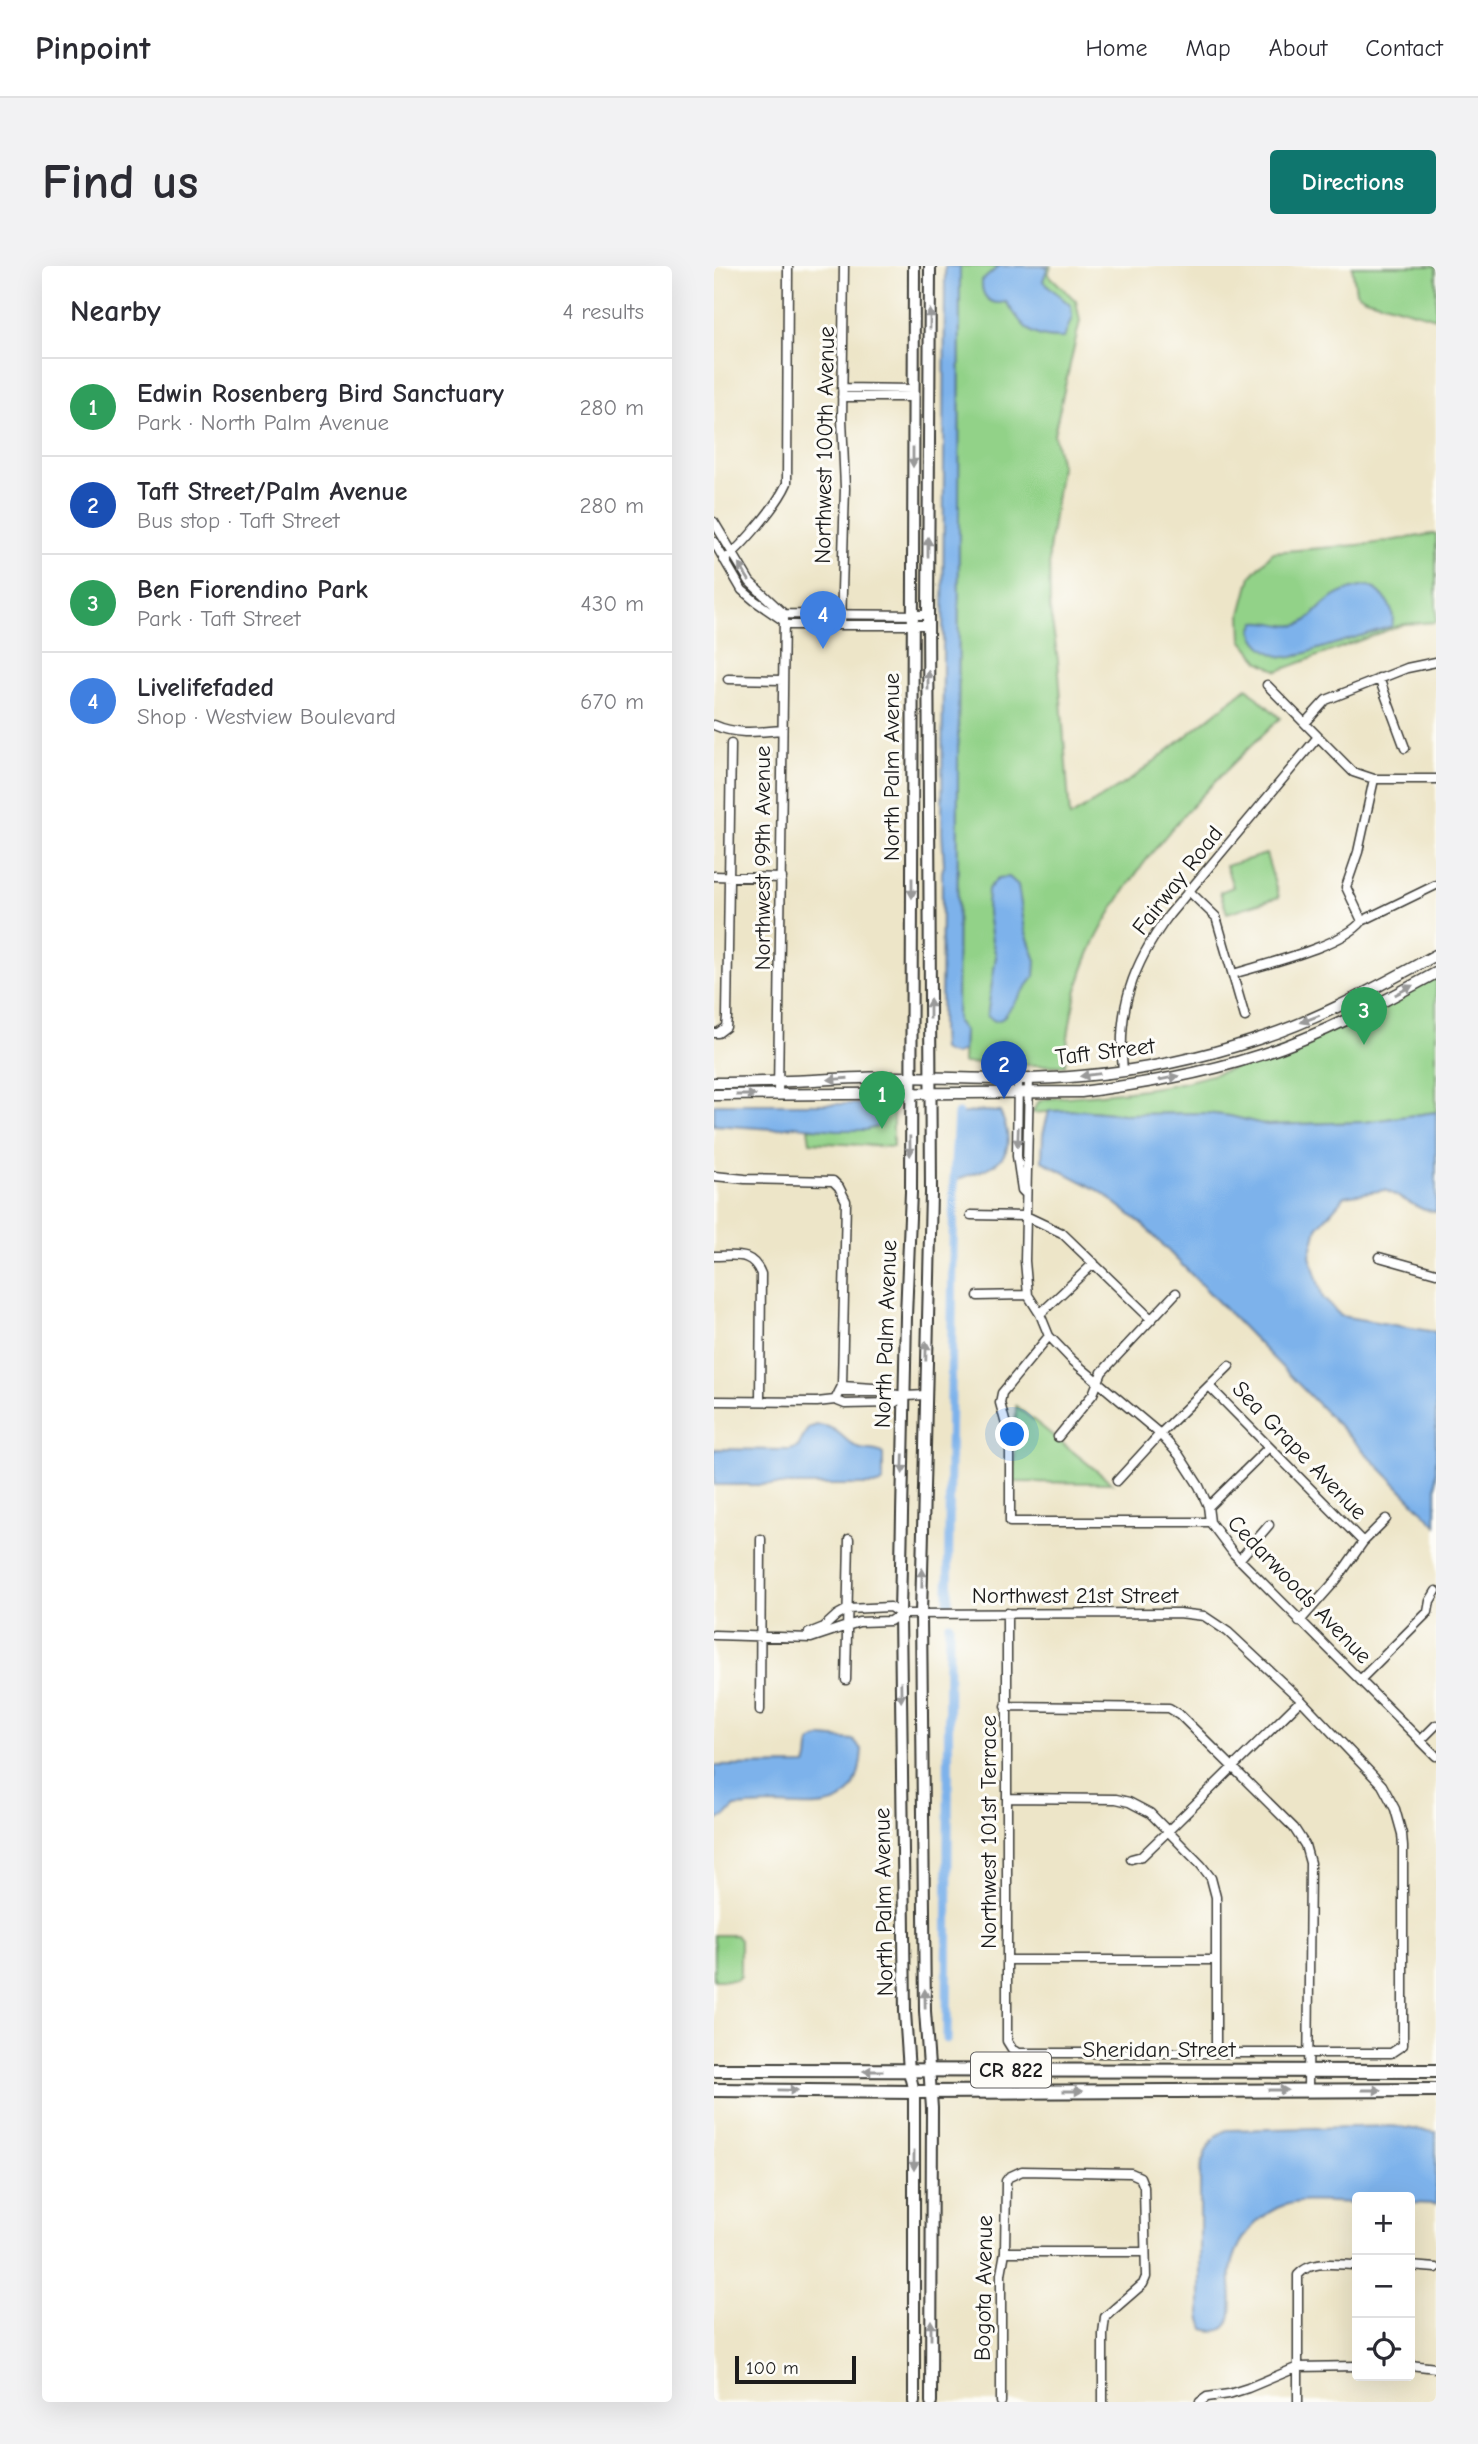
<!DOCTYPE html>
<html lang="en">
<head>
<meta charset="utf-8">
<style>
	body { margin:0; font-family:"Comic Neue",sans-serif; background:#f2f2f3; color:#2b2b33 }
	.controls { position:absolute; right:21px; bottom:21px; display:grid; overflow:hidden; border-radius:7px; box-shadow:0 7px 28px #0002 }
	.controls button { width:63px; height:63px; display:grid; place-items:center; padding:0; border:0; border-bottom:2px solid #e1e1e2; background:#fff; color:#2b2b33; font:35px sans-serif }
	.scale { position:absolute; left:21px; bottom:18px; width:121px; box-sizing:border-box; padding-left:7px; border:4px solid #1c1c1c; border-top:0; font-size:19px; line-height:24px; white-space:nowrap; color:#1c1c1c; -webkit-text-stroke:5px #fdfcf7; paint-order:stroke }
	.you { position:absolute; left:299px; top:1169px; width:24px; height:24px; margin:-18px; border:5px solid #fff; border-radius:50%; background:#1a73e8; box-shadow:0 0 0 10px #1a73e833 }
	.badge { display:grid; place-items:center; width:46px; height:46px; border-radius:50%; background:#0f766e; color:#fff; font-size:23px; font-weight:700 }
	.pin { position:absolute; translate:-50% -58px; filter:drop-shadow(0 2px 4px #0008) }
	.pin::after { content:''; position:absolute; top:37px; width:24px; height:21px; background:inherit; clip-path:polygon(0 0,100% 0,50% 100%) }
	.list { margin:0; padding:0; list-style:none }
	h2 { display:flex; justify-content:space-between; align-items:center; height:91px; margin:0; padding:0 28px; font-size:30px }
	h2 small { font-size:23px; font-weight:400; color:#7c7c81 }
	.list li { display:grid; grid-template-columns:46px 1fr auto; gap:21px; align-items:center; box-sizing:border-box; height:98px; padding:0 28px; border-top:2px solid #e1e1e2 }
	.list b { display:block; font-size:26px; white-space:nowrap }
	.list p { margin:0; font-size:23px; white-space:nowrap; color:#7c7c81 }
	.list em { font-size:23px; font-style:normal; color:#7c7c81 }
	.icon { flex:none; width:38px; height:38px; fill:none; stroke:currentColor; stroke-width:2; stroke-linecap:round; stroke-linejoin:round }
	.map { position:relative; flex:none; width:722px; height:2136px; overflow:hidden; border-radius:7px }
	header { display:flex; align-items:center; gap:42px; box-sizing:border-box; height:98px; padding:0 35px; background:#fff; border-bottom:2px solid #e1e1e2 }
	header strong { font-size:33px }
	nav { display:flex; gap:38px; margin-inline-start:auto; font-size:24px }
	.intro { display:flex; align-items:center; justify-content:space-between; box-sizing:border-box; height:168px; padding:0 42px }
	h1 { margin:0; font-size:49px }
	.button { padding:18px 32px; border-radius:7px; background:#0f766e; color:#fff; font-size:24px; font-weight:700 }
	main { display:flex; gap:42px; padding:0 42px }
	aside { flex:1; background:#fff; border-radius:7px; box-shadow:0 7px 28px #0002 }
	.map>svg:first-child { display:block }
	.green { fill:#92d288; stroke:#577752; stroke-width:2 }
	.water { fill:#7db2eb; stroke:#4c6784; stroke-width:2 }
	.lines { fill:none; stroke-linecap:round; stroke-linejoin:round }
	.canal { stroke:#7db2eb; stroke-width:9 }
	.minor-casing { stroke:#3b3a36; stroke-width:11 }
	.tertiary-casing { stroke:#3b3a36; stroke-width:13 }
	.secondary-casing { stroke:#3b3a36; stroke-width:14 }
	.primary-casing { stroke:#3b3a36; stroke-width:16 }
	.minor { stroke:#fff; stroke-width:8 }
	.tertiary { stroke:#fff; stroke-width:10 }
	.secondary { stroke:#fff; stroke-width:10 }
	.primary { stroke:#fff; stroke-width:12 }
	.oneway { fill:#999 }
	.labels { text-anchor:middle; stroke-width:6; stroke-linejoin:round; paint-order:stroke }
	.shield { fill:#fdfcf7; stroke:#605f5e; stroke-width:2 }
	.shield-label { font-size:21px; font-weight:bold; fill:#1c1c1c }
	.street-label { font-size:23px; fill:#1c1c1c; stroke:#fdfcf7 }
</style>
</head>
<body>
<header>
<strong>Pinpoint</strong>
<nav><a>Home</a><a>Map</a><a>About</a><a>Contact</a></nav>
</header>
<div class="intro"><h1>Find us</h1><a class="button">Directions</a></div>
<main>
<aside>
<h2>Nearby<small>4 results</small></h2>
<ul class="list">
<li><span class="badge" style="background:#2e9e5b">1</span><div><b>Edwin Rosenberg Bird Sanctuary</b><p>Park · North Palm Avenue</p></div><em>280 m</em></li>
<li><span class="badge" style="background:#1a4fb4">2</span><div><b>Taft Street/Palm Avenue</b><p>Bus stop · Taft Street</p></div><em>280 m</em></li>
<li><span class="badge" style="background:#2e9e5b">3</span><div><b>Ben Fiorendino Park</b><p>Park · Taft Street</p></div><em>430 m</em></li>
<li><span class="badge" style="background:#3f7fe0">4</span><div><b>Livelifefaded</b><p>Shop · Westview Boulevard</p></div><em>670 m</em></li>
</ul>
</aside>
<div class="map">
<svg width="722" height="2136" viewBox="0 0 722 2136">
	<rect width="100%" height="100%" fill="#fdfcf7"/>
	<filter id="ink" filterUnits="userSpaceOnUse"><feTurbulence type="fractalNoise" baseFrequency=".0143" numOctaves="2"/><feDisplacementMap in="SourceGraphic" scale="14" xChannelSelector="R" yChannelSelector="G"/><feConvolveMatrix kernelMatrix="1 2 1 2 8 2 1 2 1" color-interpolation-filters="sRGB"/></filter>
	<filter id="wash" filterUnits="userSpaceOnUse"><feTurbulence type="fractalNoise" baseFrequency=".00686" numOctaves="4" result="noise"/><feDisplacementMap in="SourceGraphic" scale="28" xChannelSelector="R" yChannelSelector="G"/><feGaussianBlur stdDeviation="1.57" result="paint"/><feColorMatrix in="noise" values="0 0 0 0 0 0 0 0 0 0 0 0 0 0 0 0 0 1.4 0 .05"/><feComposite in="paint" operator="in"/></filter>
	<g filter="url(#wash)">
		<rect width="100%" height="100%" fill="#ede5c8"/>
		<!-- green -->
		<path class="green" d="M246 0H337L334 8 362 35 366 55 340 168 347 200 335 285 336 344 344 394 356 551 419 512 533 422 566 452C494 521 418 594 376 686 360 722 354 762 351 800L249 797 250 765 243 756Z
			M638 0H722V52L651 32 642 26Z
			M718 268H722V356L690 358 564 405 546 396 528 374 527 348 537 310 559 286 656 278Z
			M552 588 565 631 513 647 506 626 519 621 512 600Z
			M722 711V846L651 856 552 859 516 850 492 847 409 848 366 844 318 847 324 836 331 833C379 828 427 826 475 815 561 794 641 749 722 711Z
			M169 843 179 844V881L96 876 94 863 96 862 151 864 166 860Z
			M302 1140 398 1217 300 1216Z
			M0 1669H22L26 1674V1710L22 1714H0Z"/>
		<!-- water -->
		<path class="water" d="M231 0H246L243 756 250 765 249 784C242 790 236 789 228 784L227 764 228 606 230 599 228 566Z
			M285 0H334L329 15 357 40 358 51 350 72C315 73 312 63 292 36 276 40 267 31 268 15Z
			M655 320C670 326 682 344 678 360L579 391C562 393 542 381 538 364L542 356C557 354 572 363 587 358 595 354 598 350 604 344 617 330 636 321 655 320Z
			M295 611 304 619 311 664 322 695 321 710 288 753 281 755 273 750 282 690 278 675 273 640 274 623 284 612Z
			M0 838H164L169 843 166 860 151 864H123L80 860 60 863 0 859Z
			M366 844 409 848 492 847 516 850 553 859 651 856 722 846V946L708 943 671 924 631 930 603 962 596 990 609 1032 627 1050 722 1066V1259L428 958 386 925 328 895 329 868 335 845Z
			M270 845 286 846C301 878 296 896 261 907 254 909 248 913 240 914L244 848Z
			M103 1159C127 1160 129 1177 147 1183 155 1185 162 1183 169 1188V1216L164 1219H0V1183L76 1184 84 1181 94 1162Z
			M109 1471 139 1474 148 1484C144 1545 114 1542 65 1539 51 1539 36 1540 21 1541L12 1550 0 1556V1500L92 1499C96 1493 93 1483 97 1475Z
			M678 1860 722 1866V1938L696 1937V1931H643V1937C618 1937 587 1931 563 1942 539 1954 521 1978 517 2005 515 2025 529 2075 490 2063L486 2050V1908C488 1891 496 1869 513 1864Z"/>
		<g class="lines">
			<!-- canal -->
			<path class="canal" d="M234 1336 240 914 244 848
				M233 1773 235 1359"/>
		</g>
	</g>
	<g filter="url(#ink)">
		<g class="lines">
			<defs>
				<path id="minor" d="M128 122 199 123
					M128 131H199
					M0 256 36 316 70 348 64 829
					M0 276 28 324 41 335 70 355
					M10 294C29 280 64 238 73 217L74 0
					M70 348 214 349
					M70 359H214
					M127 359 131 222 128 153 130 0
					M665 412 691 482
					M14 413 69 414
					M553 419 639 506 660 513H722
					M591 457 612 434 693 402 722 396
					M0 459C22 469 44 466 68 464
					M0 610 68 612
					M476 626 502 651 531 751
					M648 655 632 621 644 586 660 513
					M519 708C551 698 629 680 648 655L722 619
					M0 767H4L12 761 13 751 17 478
					M409 805C403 743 418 699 455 649L603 472
					M304 811 303 890 308 924 311 927
					M315 811 311 995 314 1029 326 1048 335 1070 359 1095 446 1168 465 1189 485 1220 494 1240 496 1256 520 1288 722 1490
					M0 910 31 913 119 915 125 921 132 935 128 1120 121 1134
					M257 949 312 950 348 967 436 1052
					M0 990C22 990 38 985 47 1008L46 1135
					M665 991 722 1007
					M264 1030 314 1029
					M326 1048 380 997
					M335 1070 288 1127 286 1137 296 1173V1256H496
					M128 1120 159 1122
					M495 1120 649 1276
					M125 1126H164L191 1130 212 1129
					M0 1135 103 1136 121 1134 131 1138 180 1137 191 1130
					M344 1171 379 1128 388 1106 462 1027
					M403 1215 446 1168 515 1100
					M494 1241 555 1181
					M525 1294 555 1259
					M585 1356 623 1313 649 1276 672 1253
					M95 1367 110 1361 123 1349 134 1343 176 1341 186 1348
					M0 1369 97 1372 145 1356 176 1355 186 1348 465 1347 490 1350 514 1366 587 1434 668 1519 681 1543 688 1568 689 1581V1779L677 1787H304L298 1783 293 1775V1347
					M647 1413 714 1346 716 1335 722 1325
					M132 1414 135 1273
					M292 1440 455 1442 465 1448 580 1562 591 1579 596 1597 594 1824
					M46 1444 47 1273
					M706 1475 722 1459
					M293 1532 402 1533 415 1536 436 1547 487 1599 497 1612 502 1631V1785
					M417 1593 428 1590 453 1566 587 1434
					M293 1694H502
					M291 1986H431
					M696 2000 722 2002
					M696 2099 722 2102
					M287 2136V2008L291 1986 292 1915 295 1911 308 1905 417 1907 426 1911 430 1921 432 2011 429 2018 391 2051 389 2068V2136
					M486 2136 493 2131 515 2128 534 2122 584 2101 643 2100
					M584 2136V2009C597 1993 624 1999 643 1999"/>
				<path id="tertiary" d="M0 817C60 817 120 812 181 811 243 811 306 816 367 810 427 805 487 792 544 773 607 753 664 720 722 689
					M0 829 367 826C428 818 488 808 546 789 608 769 665 738 722 707"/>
				<path id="secondary" d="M200 0 197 926 192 1050 186 1348 191 1746 195 1805 200 1826V2136
					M216 0 214 349 217 927 207 1349 211 1745 218 1842 217 2136"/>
				<path id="primary" d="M0 1804 722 1805
					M0 1824 200 1826 722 1824"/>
			</defs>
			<!-- minor casing -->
			<use href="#minor" class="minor-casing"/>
			<!-- tertiary casing -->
			<use href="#tertiary" class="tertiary-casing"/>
			<!-- secondary casing -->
			<use href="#secondary" class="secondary-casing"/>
			<!-- primary casing -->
			<use href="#primary" class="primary-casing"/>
			<!-- minor -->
			<use href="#minor" class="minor"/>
			<!-- tertiary -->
			<use href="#tertiary" class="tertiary"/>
			<!-- secondary -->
			<use href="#secondary" class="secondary"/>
			<!-- primary -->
			<use href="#primary" class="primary"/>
		</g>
		<!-- one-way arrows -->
		<defs><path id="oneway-solid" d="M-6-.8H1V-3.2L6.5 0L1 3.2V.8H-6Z" transform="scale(1.75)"/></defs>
		<g class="oneway">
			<use href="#oneway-solid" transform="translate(216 53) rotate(-90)"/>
			<use href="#oneway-solid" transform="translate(199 191) rotate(90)"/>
			<use href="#oneway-solid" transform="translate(214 281) rotate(-90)"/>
			<use href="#oneway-solid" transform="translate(30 306) rotate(-122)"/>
			<use href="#oneway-solid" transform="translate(214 414) rotate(-90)"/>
			<use href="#oneway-solid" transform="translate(198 622) rotate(90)"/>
			<use href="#oneway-solid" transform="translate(690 724) rotate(-28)"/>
			<use href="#oneway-solid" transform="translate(216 743) rotate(-90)"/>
			<use href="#oneway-solid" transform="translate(596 753) rotate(159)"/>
			<use href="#oneway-solid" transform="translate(376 809) rotate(173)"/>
			<use href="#oneway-solid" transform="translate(455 812) rotate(-11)"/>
			<use href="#oneway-solid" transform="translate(124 813) rotate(176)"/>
			<use href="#oneway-solid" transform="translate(32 829)"/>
			<use href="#oneway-solid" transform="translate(304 871) rotate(92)"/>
			<use href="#oneway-solid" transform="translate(196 880) rotate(89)"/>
			<use href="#oneway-solid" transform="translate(212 1085) rotate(-89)"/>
			<use href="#oneway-solid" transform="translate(189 1198) rotate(92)"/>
			<use href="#oneway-solid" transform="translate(208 1312) rotate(-89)"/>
			<use href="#oneway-solid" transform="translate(187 1426) rotate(89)"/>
			<use href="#oneway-solid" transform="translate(211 1733) rotate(-91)"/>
			<use href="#oneway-solid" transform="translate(159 1805) rotate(-180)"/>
			<use href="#oneway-solid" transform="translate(74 1824) rotate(1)"/>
			<use href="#oneway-solid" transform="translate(564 1824)"/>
			<use href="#oneway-solid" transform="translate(658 1824)"/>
			<use href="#oneway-solid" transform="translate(359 1825)"/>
			<use href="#oneway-solid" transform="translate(200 1894) rotate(90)"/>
			<use href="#oneway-solid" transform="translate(217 2064) rotate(-90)"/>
		</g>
	</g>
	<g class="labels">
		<!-- shield labels -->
		<rect class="shield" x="257" y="1786.5" width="80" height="35" rx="5"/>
		<g class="shield-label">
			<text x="297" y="1811">CR 822</text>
		</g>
		<!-- street labels -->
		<g class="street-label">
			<text transform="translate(110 179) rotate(-89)" y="8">Northwest 100th Avenue</text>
			<text transform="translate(177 501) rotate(-90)" y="8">North Palm Avenue</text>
			<text transform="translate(48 592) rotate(-90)" y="8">Northwest 99th Avenue</text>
			<text transform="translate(463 614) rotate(-52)" y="8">Fairway Road</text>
			<text transform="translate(391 785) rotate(-7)" y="8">Taft Street</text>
			<text transform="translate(171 1068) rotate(-88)" y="8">North Palm Avenue</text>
			<text transform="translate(586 1184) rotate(46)" y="8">Sea Grape Avenue</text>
			<text transform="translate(586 1323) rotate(46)" y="8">Cedarwoods Avenue</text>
			<text x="361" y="1337">Northwest 21st Street</text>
			<text transform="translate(274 1566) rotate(-90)" y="8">Northwest 101st Terrace</text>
			<text transform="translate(169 1636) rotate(-91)" y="8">North Palm Avenue</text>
			<text x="445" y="1791">Sheridan Street</text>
			<text transform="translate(269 2022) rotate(-89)" y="8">Bogota Avenue</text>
		</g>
	</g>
</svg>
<div class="controls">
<button>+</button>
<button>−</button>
<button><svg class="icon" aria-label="locate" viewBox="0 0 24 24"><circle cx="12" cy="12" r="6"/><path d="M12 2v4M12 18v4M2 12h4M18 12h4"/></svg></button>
</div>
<div class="scale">100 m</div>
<div class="you"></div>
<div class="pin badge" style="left:168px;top:863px;background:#2e9e5b">1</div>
<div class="pin badge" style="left:290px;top:833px;background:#1a4fb4">2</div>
<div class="pin badge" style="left:650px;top:779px;background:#2e9e5b">3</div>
<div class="pin badge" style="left:109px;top:383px;background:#3f7fe0">4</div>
</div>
</main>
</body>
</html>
